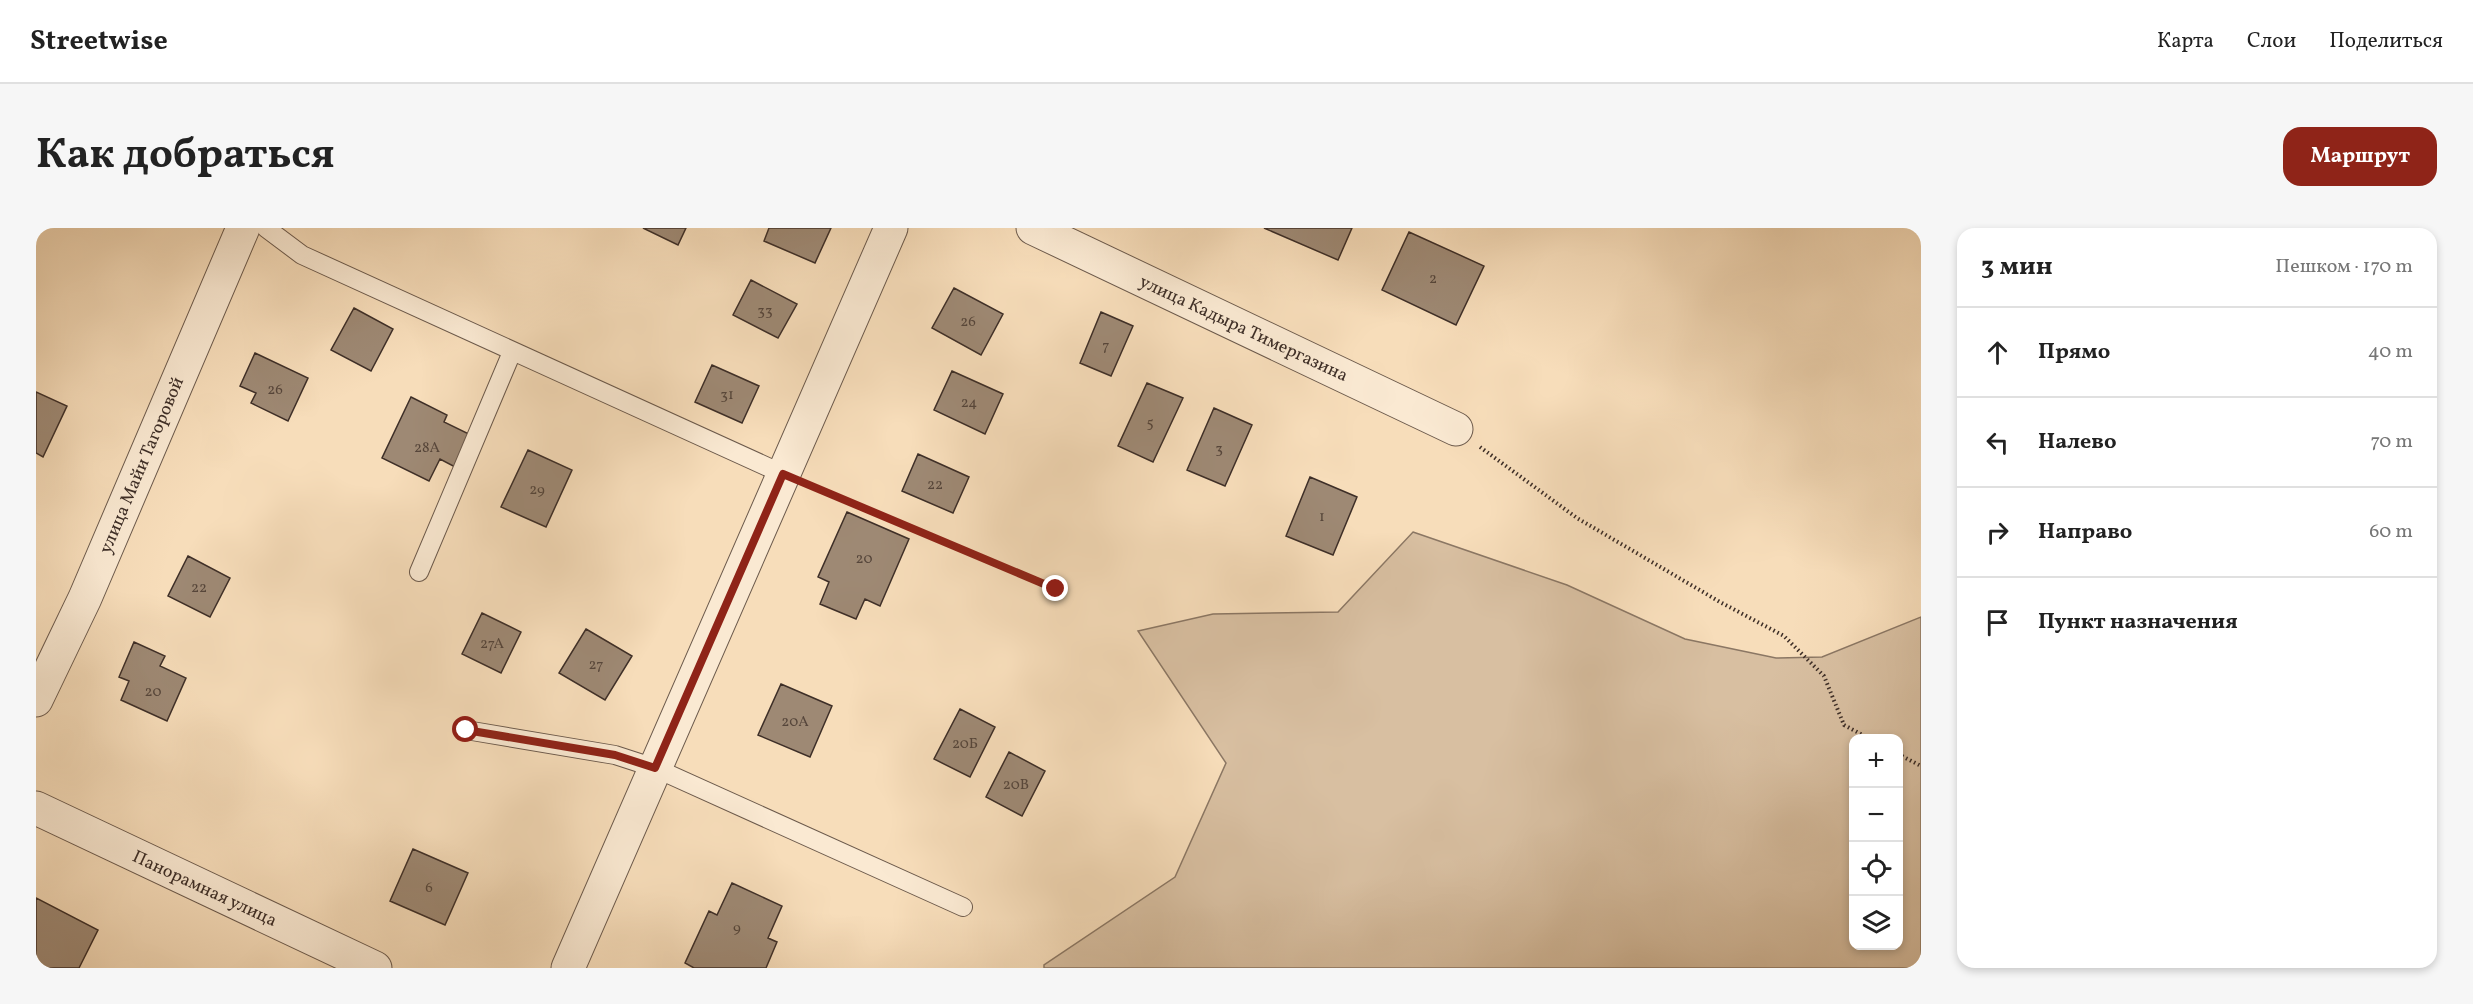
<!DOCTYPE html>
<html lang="ru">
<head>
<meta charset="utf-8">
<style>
	body { margin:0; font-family:Vollkorn,serif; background:#f6f6f6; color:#222 }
	.controls { position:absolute; right:18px; bottom:18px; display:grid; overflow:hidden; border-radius:12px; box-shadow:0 3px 9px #0003 }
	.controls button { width:54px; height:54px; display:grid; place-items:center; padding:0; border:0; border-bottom:2px solid #e0e0e0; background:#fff; color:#222; font:30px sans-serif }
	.stop { position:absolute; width:18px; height:18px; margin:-14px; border:4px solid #8f2418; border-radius:50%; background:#fff }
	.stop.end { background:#8f2418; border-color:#fff; box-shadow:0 2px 6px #0008 }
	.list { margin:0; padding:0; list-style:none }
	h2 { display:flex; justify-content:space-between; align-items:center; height:78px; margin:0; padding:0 24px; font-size:26px }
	h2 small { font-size:20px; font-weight:400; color:#767676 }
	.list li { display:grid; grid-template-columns:39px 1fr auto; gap:18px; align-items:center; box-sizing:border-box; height:90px; padding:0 24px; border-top:2px solid #e0e0e0 }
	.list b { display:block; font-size:22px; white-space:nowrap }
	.list em { font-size:20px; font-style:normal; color:#767676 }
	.icon { flex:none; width:33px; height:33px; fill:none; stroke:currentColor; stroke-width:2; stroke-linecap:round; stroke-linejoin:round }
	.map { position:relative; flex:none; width:1885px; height:740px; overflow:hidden; border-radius:18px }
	header { display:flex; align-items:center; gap:36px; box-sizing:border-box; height:84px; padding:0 30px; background:#fff; border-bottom:2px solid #e0e0e0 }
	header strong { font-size:28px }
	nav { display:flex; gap:33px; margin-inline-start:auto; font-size:21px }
	.intro { display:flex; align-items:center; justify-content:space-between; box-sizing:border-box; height:144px; padding:0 36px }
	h1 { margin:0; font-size:42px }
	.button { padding:15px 27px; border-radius:18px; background:#8f2418; color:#fff; font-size:21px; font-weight:700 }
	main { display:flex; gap:36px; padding:0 36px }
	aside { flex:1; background:#fff; border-radius:18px; box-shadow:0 3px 9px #0003 }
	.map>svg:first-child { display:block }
	.green { fill:#d8bfa1; stroke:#8b7764; stroke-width:1.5; fill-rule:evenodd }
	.building { fill:#9e8974; stroke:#3e2f28; stroke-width:1.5 }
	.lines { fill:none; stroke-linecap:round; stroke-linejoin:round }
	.lane-casing { stroke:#6c5a4c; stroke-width:20 }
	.street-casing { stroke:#6c5a4c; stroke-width:35 }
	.path { stroke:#3e2f28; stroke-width:4; stroke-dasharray:1.5 3; stroke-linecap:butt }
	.lane { stroke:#fae9d2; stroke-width:18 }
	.street { stroke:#fae9d2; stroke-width:33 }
	.route { stroke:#8f2418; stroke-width:8 }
	.labels { text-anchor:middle; stroke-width:4.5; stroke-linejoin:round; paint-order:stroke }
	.number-label { font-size:15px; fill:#56463b }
	.street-label { font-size:18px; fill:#3e2f28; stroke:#fae9d2 }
</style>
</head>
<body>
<header>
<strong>Streetwise</strong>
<nav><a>Карта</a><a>Слои</a><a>Поделиться</a></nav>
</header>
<div class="intro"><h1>Как добраться</h1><a class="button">Маршрут</a></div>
<main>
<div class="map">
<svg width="1885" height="740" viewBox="0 0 1885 740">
	<rect width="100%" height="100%" fill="#f7ddba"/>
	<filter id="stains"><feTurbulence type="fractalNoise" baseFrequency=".00333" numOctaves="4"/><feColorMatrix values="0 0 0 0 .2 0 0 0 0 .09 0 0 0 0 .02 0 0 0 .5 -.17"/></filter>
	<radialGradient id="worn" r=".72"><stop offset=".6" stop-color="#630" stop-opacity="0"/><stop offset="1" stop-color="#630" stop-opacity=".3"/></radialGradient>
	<!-- green -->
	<path class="green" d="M1377 304 1531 357 1649 411 1740 430 1786 429 1885 389V740H1008V737L1139 649 1190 535 1102 403 1177 386 1302 384ZM1818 511H1862V718H1818Z"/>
	<!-- building -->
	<path class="building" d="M607 0H650L642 17Z
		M733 0H795L779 35 728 13Z
		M1228 0H1316L1302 32Z
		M1373 4 1448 38 1420 97 1346 62Z
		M715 52 761 76 742 110 697 87Z
		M918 60 967 86 945 127 896 100Z
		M318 80 357 101 335 143 295 122Z
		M1065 84 1097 98 1075 148 1044 135Z
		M219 125 272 150 252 193 215 175 220 165 204 158Z
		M676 137 723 158 706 195 659 174Z
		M916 143 967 166 949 206 898 182Z
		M1111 155 1147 170 1117 234 1082 218Z
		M0 164 31 178 7 229 0 225Z
		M375 169 411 187 408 194 437 208 421 240 404 231 393 253 346 230Z
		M1178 180 1216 197 1189 258 1151 242Z
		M492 222 536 242 510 299 465 279Z
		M882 226 933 249 917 285 866 263Z
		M1274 249 1321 269 1297 327 1250 308Z
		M811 284 873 311 844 378 829 371 820 391 784 376 793 354 782 349Z
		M152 328 194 350 174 389 132 368Z
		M446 385 485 404 465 445 426 426Z
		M550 401 596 428 569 472 523 445Z
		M98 414 129 428 124 438 150 450 131 493 85 472 93 453 83 449Z
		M745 456 796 478 774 529 722 507Z
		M924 481 959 499 934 549 898 531Z
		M973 524 1009 543 986 588 950 569Z
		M377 621 432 645 409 697 354 673Z
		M696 655 746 678 732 710 741 714 730 740H658L649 735 673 683 681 687Z
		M0 670 62 702 43 740H0Z"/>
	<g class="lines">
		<defs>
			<path id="lane" d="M230 0 266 27 747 246
				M383 344 476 124
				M430 502 579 527 619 540 927 679"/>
			<path id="street" d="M997 0 1420 201
				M0 472 49 370 207 0
				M0 580 339 740
				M532 740 855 0"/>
		</defs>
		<!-- lane casing -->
		<use href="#lane" class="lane-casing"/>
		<!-- street casing -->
		<use href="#street" class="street-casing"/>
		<!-- path -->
		<path class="path" d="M1444 219 1541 290 1684 374 1748 408 1788 448 1808 497 1834 511
			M778 259 1020 361
			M1862 526 1885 538"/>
		<!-- lane -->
		<use href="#lane" class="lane"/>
		<!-- street -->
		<use href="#street" class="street"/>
	</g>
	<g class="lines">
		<!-- route -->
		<path class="route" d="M430 502 579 527 619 540 747 246 1020 361"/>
	</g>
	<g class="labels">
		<!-- number labels -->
		<g class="number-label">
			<text x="1397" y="55">2</text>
			<text x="729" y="87">33</text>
			<text x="932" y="98">26</text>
			<text x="1070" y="122">7</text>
			<text x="239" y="166">26</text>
			<text x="691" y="171">31</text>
			<text x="933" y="179">24</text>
			<text x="1114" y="199">5</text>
			<text x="391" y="224">28А</text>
			<text x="1183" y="225">3</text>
			<text x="899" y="261">22</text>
			<text x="501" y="266">29</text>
			<text x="1286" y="293">1</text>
			<text x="828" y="335">20</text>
			<text x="163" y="364">22</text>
			<text x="456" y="420">27А</text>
			<text x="560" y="441">27</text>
			<text x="117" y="468">20</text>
			<text x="759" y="498">20А</text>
			<text x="929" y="520">20Б</text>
			<text x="980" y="561">20В</text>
			<text x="393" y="664">6</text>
			<text x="701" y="704">9</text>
		</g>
		<!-- street labels -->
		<g class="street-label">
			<text transform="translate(1208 100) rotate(25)" y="6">улица Кадыра Тимергазина</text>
			<text transform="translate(105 237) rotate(-67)" y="6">улица Майи Тагоровой</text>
			<text transform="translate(169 660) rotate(25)" y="6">Панорамная улица</text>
		</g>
	</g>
	<rect width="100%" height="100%" filter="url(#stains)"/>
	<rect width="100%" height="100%" fill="url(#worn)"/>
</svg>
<div class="controls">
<button>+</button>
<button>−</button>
<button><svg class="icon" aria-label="locate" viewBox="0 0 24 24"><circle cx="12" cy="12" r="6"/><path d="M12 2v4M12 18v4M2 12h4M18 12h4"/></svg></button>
<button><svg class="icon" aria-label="layers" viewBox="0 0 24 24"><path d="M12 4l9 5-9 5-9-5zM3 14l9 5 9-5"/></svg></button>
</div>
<div class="stop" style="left:430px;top:502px"></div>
<div class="stop end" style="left:1020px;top:361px"></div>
</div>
<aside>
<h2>3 мин<small>Пешком · 170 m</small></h2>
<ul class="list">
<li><svg class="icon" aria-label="ahead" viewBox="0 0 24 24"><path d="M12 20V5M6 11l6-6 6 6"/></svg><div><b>Прямо</b></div><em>40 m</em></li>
<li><svg class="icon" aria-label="left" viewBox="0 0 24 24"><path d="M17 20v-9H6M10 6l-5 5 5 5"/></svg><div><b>Налево</b></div><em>70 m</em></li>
<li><svg class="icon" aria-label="right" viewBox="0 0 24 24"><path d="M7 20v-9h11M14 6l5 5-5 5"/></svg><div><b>Направо</b></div><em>60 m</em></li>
<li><svg class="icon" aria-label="arrive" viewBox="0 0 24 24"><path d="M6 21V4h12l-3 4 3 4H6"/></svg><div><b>Пункт назначения</b></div></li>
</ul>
</aside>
</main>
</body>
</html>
